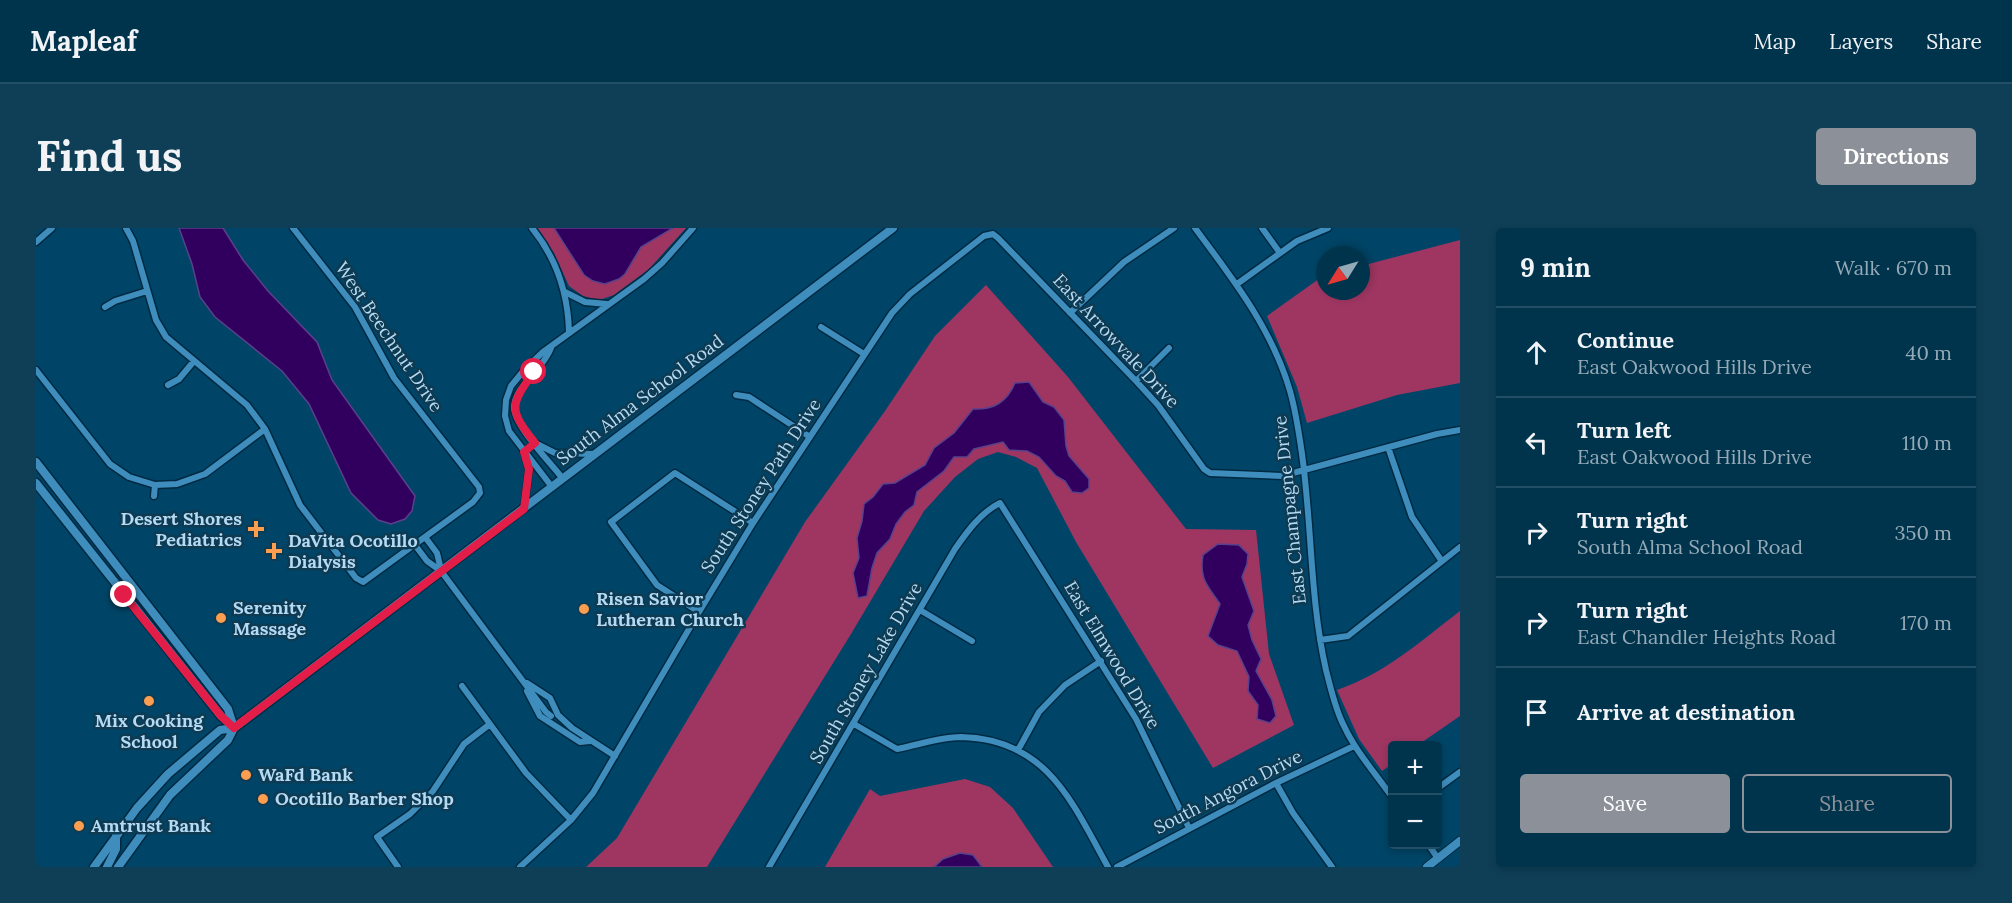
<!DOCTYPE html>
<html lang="en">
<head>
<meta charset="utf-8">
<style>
	body { margin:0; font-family:Lora,serif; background:#0e3f57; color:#f1f3f6 }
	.controls { position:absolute; right:18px; bottom:18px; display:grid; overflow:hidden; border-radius:6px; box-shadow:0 3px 9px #0003 }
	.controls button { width:54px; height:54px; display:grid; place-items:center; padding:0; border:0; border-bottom:2px solid #224f65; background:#00344d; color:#f1f3f6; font:30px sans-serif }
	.compass { position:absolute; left:1280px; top:18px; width:54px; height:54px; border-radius:50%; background:#00344d; box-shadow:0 3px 9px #0003; rotate:233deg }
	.stop { position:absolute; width:18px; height:18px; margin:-14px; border:4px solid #e11d48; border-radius:50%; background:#fff }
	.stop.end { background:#e11d48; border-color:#fff; box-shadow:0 2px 6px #0008 }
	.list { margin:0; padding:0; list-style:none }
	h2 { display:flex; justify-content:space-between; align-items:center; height:78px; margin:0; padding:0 24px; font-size:26px }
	h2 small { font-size:20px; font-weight:400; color:#95aab6 }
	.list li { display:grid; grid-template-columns:39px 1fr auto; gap:18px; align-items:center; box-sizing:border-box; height:90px; padding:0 24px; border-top:2px solid #224f65 }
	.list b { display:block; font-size:22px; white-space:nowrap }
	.list p { margin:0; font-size:20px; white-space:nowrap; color:#95aab6 }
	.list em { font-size:20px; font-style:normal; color:#95aab6 }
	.actions { display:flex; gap:12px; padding:18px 24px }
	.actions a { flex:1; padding:14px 0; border:2px solid #8c9099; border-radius:6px; text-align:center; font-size:21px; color:#8c9099 }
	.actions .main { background:#8c9099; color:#fff }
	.icon { flex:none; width:33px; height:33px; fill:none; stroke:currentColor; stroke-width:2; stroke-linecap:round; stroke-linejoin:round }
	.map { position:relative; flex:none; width:1424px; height:639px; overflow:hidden; border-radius:6px }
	header { display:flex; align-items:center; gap:36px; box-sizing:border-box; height:84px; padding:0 30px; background:#00344d; border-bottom:2px solid #224f65 }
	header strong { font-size:28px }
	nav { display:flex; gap:33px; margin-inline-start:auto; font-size:21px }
	.intro { display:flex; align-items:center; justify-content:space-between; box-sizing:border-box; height:144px; padding:0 36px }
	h1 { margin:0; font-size:42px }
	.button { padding:15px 27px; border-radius:6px; background:#8c9099; color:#fff; font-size:21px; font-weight:700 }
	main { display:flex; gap:36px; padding:0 36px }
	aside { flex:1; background:#00344d; border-radius:6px; box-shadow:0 3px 9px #0003 }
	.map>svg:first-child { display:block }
	.green { fill:#9e3661 }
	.water { fill:#31005f; stroke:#59418b; stroke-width:1.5 }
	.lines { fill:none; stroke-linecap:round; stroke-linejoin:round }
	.minor-casing { stroke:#002a42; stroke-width:9 }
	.tertiary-casing { stroke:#002a42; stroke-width:10 }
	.secondary-casing { stroke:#002a42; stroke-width:11 }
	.minor { stroke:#3f8dbd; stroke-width:6 }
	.tertiary { stroke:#3f8dbd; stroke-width:8 }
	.secondary { stroke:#3f8dbd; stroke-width:8 }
	.route { stroke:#e11d48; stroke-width:8 }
	.poi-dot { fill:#fb9e50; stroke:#0e3a52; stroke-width:2 }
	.labels { text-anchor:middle; stroke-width:5; stroke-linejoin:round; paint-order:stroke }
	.street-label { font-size:18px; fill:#b5daf3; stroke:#0e3a52 }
	.poi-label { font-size:18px; font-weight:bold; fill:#b5daf3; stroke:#0e3a52; text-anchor:start }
</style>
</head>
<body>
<header>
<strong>Mapleaf</strong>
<nav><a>Map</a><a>Layers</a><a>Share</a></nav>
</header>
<div class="intro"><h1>Find us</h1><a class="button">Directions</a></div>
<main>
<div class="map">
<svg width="1424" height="639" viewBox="0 0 1424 639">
	<rect width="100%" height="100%" fill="#004567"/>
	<!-- green -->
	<path class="green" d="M501 0H650L613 41 578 67 563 72 547 68 533 58 518 25Z
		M1424 12V155L1361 167 1271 195 1261 159 1231 88 1287 48H1289V63H1325V38Z
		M950 57 1032 149 1150 301 1220 302 1233 426 1258 497 1177 540 1040 314 1001 240 980 229 962 224 942 231 919 249 888 283 815 406 671 639H550L581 610 769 294 849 183 899 108Z
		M1424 383V488L1382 517 1356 518V536L1346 543 1323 511 1301 462C1348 446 1385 413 1424 383Z
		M929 551 954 559 977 580 1017 639H789L834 561 844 568Z"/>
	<!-- water -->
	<path class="water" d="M143 0H187L207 32 232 63 281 114 296 152 379 268 376 283 369 291 355 296 342 292 315 265 273 176 246 143 179 89 164 69 156 36Z
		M518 0H637L605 19 589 46 583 51 569 56 557 53 548 47Z
		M993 154 1007 174 1018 179 1028 192 1030 218 1033 228 1053 251V260L1046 265 1036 264 1029 253 1020 248 1003 229 991 223 973 222 967 214 938 221 931 229H918L908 243 881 264 878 277 869 284 860 296 854 311 841 325 836 340 831 368 822 370 817 345 823 330 821 310 826 293 828 276 837 269 847 256 859 255 889 237 898 220 918 205 937 181C958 182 971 174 979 155Z
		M1182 316 1203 317 1212 326 1211 336 1206 349 1218 383 1212 397 1216 412 1225 431 1220 443 1236 472 1240 488 1234 495 1221 491 1222 477 1212 463 1213 449 1201 423 1182 417 1172 408 1184 376C1171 357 1163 351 1167 327Z
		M924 625 937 627 946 639H898L907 631Z"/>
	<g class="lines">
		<defs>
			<path id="minor" d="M90 0 97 13 120 92 130 109 211 177 229 201 264 277 320 350 327 354 437 274 444 265 443 259 358 150 319 79 257 0
				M496 0C521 31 532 65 533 104
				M1159 0C1197 51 1236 101 1254 163 1260 184 1263 205 1266 226 1276 298 1274 372 1290 442 1295 461 1299 481 1308 498 1320 524 1340 546 1356 569
				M1226 0 1244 25
				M0 14 16 0
				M1201 56 1261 13 1292 0
				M529 64 549 74 571 76
				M69 79 79 73 111 63
				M1034 85 1088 34 1138 0
				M785 99 828 126
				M515 120C510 134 497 145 488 157 483 163 479 170 478 178 477 197 515 235 527 251
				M0 142 74 236 93 249 119 257 141 256 169 246 229 201
				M1100 153 1133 120
				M132 157 143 151 158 133
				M700 167 713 169 774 209
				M1352 219 1376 289 1405 332
				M516 259 473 203 469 188 470 172 475 158 489 141 507 124 608 51 626 35 657 0
				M118 268 119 257
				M488 281 493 241 488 224 499 215 519 225 559 226
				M389 309 401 325 405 342
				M379 317 391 333 405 343 510 484 515 488
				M884 382 936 413
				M663 384 621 357 575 294 639 245 717 295
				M1284 412 1312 408 1424 319
				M491 455 514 470 522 487 536 500 579 528
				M426 458 490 545 535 592
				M491 463 504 488 544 514 554 513
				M818 496 861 521C882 517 904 509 925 509 1011 511 1036 574 1072 639
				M982 522 1003 484 1029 457 1065 433
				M1240 555 1257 585 1296 639
				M1402 560 1424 544
				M1392 616 1401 629
				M362 639 341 609 374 586 397 563 428 516 454 496
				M484 639 535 592 557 565 663 384 717 295 856 85 874 66 948 8 957 6 962 10 1100 153 1122 177 1168 241 1174 245 1246 248 1401 206 1424 202
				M733 639 919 321C930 305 945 284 964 275L1100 491 1153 600
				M1081 639 1240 555 1318 518"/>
			<path id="tertiary" d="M1391 639 1424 613"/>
			<path id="secondary" d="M0 234 192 481 198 500
				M0 255 185 488 198 499
				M58 639 101 580 132 546 184 502 198 500
				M71 639 80 621V608
				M82 639 134 567 192 512 198 500 857 0"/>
		</defs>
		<!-- minor casing -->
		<use href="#minor" class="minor-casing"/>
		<!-- tertiary casing -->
		<use href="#tertiary" class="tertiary-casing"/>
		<!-- secondary casing -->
		<use href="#secondary" class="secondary-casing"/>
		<!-- minor -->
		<use href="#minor" class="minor"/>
		<!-- tertiary -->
		<use href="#tertiary" class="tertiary"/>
		<!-- secondary -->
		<use href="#secondary" class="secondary"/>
	</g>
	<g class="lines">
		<!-- route -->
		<path class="route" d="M88 367 185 488 198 500 488 281 493 241 488 224 499 215C473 182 473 178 498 144"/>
	</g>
	<!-- markers -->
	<g class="poi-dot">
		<path d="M217 292h6v6h6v6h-6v6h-6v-6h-6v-6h6z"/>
		<path d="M235 314h6v6h6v6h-6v6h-6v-6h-6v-6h6z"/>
		<circle cx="548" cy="381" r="6"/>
		<circle cx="185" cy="390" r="6"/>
		<circle cx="113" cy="473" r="6"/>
		<circle cx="210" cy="547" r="6"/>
		<circle cx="227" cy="571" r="6"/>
		<circle cx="43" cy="598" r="6"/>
	</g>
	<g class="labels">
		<!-- street labels -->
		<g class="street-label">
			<text transform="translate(353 109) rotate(56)" y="6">West Beechnut Drive</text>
			<text transform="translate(1080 113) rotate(47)" y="6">East Arrowvale Drive</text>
			<text transform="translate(604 172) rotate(-37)" y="6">South Alma School Road</text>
			<text transform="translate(725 258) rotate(-57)" y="6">South Stoney Path Drive</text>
			<text transform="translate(1254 282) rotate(-96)" y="6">East Champagne Drive</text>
			<text transform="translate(1076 427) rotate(59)" y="6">East Elmwood Drive</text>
			<text transform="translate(830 445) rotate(-60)" y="6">South Stoney Lake Drive</text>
			<text transform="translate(1192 564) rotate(-27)" y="6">South Angora Drive</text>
		</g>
		<!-- poi labels -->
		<g class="poi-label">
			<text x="206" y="297" text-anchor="end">Desert Shores<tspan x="206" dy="21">Pediatrics</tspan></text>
			<text x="252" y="319">DaVita Ocotillo<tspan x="252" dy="21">Dialysis</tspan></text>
			<text x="560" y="377">Risen Savior<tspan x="560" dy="21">Lutheran Church</tspan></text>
			<text x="197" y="386">Serenity<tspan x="197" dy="21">Massage</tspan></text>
			<text x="113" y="499" text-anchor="middle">Mix Cooking<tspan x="113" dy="21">School</tspan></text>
			<text x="222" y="553">WaFd Bank</text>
			<text x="239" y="577">Ocotillo Barber Shop</text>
			<text x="55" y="604">Amtrust Bank</text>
		</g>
	</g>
</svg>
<div class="controls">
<button>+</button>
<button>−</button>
</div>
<svg class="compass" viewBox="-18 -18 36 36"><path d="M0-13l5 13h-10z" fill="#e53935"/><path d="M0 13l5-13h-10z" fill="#95aab6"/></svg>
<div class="stop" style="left:498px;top:144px"></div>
<div class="stop end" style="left:88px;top:367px"></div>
</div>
<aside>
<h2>9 min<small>Walk · 670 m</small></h2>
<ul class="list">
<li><svg class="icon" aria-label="ahead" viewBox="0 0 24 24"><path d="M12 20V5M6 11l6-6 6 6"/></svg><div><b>Continue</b><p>East Oakwood Hills Drive</p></div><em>40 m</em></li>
<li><svg class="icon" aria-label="left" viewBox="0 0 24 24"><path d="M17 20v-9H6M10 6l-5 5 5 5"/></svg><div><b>Turn left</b><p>East Oakwood Hills Drive</p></div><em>110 m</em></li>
<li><svg class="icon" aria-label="right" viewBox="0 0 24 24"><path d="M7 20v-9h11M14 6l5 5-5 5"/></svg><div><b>Turn right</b><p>South Alma School Road</p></div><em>350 m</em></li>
<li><svg class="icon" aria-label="right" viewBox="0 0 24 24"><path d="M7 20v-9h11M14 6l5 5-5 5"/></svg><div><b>Turn right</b><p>East Chandler Heights Road</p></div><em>170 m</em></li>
<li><svg class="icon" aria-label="arrive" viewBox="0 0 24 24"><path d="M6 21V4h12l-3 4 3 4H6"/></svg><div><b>Arrive at destination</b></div></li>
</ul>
<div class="actions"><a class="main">Save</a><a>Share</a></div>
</aside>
</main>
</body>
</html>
